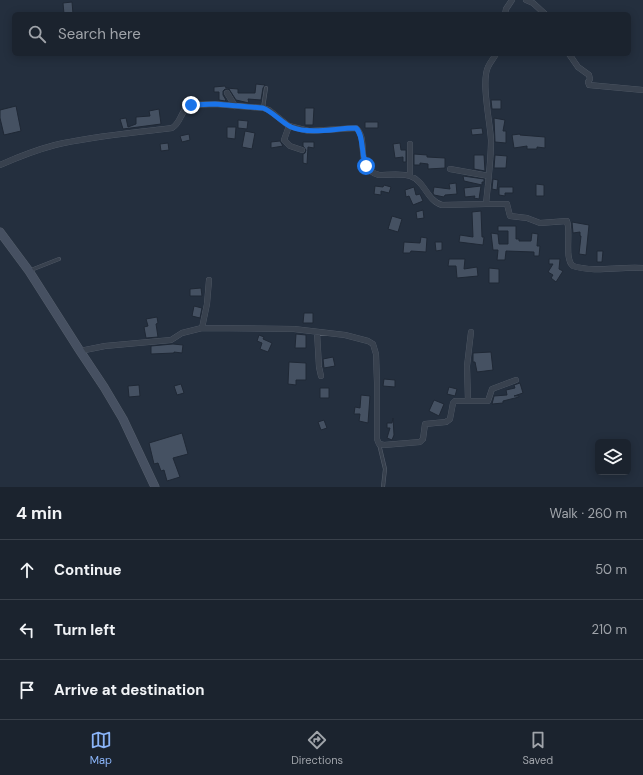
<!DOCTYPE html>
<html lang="en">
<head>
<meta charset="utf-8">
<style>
	body { margin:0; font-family:"DM Sans",sans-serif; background:#242b36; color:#f1f3f6 }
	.controls { position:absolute; right:12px; bottom:12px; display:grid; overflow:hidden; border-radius:6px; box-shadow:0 2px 10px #0003 }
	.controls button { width:36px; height:36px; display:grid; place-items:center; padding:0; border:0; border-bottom:1px solid #39404a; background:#1b232e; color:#f1f3f6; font:20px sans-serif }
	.stop { position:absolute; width:12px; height:12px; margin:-9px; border:3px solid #1a73e8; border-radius:50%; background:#fff }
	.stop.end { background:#1a73e8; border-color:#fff; box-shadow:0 1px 4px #0008 }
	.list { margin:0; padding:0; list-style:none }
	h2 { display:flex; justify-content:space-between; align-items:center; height:52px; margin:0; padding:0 16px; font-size:17px }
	h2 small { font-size:13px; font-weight:400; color:#a0a4aa }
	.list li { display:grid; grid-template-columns:26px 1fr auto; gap:12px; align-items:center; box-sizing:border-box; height:60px; padding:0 16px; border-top:1px solid #39404a }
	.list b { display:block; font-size:15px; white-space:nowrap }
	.list em { font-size:13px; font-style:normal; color:#a0a4aa }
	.icon { flex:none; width:22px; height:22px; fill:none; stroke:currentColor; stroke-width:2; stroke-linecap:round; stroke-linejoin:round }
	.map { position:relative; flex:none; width:643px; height:487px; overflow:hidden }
	.search { position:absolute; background:#1b232e; box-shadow:0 2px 10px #0003; left:12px; right:12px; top:12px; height:44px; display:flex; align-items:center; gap:10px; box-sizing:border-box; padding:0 14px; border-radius:6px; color:#a0a4aa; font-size:15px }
	.sheet { height:232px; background:#1b232e }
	nav { display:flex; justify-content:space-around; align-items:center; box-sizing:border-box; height:56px; border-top:1px solid #39404a; background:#1b232e; font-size:11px; color:#a0a4aa }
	nav a { display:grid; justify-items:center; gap:2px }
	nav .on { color:#8ab4f8 }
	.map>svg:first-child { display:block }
	.building { fill:#455162; stroke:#1f2835 }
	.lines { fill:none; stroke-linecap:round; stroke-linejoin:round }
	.lane-casing { stroke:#565f6c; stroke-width:4 }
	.street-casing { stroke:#565f6c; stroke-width:6 }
	.secondary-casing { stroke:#565f6c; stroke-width:9 }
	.lane { stroke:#38414e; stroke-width:3 }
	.street { stroke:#38414e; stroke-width:5.5 }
	.secondary { stroke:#465061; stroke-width:8 }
	.route { stroke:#1a73e8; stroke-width:5 }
</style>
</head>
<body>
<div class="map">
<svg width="643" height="487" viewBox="0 0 643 487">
	<rect width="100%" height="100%" fill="#242f3e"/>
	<!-- building -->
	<path class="building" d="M72 2 73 14H64L63 3Z
		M256 84 265 85 263 88 261 100 248 99 249 103 236 100 229 89H225L223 91V95L226 100 225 101 219 100V92H214V87L225 86 226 88 238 89V93H255Z
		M491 100H501V109H492Z
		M16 106 21 131 4 135 0 118V110Z
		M305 108H314L313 125H305Z
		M159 109 161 124 123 129 120 119 126 118 128 127 136 124V117L150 116 149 111Z
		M494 118 505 120 503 131H506V143L495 142Z
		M238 120 248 121 247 129 238 128Z
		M365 122H378V128H365Z
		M227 127H236L235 139 227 138Z
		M482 128 483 134 472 135 471 129Z
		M245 131 255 133 252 149 242 147Z
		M189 134 190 140 182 142 180 136Z
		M520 134V135L545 137V148L537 147V149H527V146L514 148 512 135Z
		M280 141 283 146 271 148V142Z
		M303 142H314V148L308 147 307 164 303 163V154L305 153 306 150 303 146Z
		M168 143 169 150 161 151 160 144Z
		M400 143 401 150H406V162H403V157L395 158 393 144Z
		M414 154 427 155V157L445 158V168L428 169V164L420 163V165H414Z
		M474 155H484L485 171 474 169Z
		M495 155 507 156 506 168H494Z
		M463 176 484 179V182H482V185L464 181Z
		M493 179 498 180 497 190 492 189Z
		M456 183 457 194 445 195 444 197 434 195 433 193 434 187 450 189 449 184Z
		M536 184 544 185V196H536Z
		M384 185 391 187 389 193 381 191V195L374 194 375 186 383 187Z
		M481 186 479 199 474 198 475 196 465 197 464 188Z
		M414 187 416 195 420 194 423 201 413 205 409 196 406 197 405 190Z
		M499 187H513V193H505V196L499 195Z
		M423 210 424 218 417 219 416 212Z
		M481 211 482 237H484L483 245 459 242 460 235 473 237 472 212Z
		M392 216 402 219 398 232 388 229Z
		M572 222 589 225 586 255 579 254 581 236H580V232L573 233Z
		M498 226H516V239H519V241H531L532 233 538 234 537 246H540L539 256H534V252L506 251 505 260H497L498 250H493L491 233 498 234 499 244H508V231H498Z
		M421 237 427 238 426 252 411 251 410 253H403L404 242 420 243Z
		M435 242H442V250L436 251Z
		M597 251H603L602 262H597Z
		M449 259H465L464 269 477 267 478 276 457 278 456 266H448Z
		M549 259H560L559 269 563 271 556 282 551 278 553 275 548 272 553 264H549Z
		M489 268 499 269V283H489Z
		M201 288 202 296H190V289Z
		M194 306 202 308 200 318 192 316Z
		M304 313H313V323H303Z
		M157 317 158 323 156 324 158 337 146 338 144 327 148 326 146 319Z
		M296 334 306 335V348H295Z
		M259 335 264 337 263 339 272 343 268 352 260 349 262 343 257 341Z
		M173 344 183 345 182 353 174 352V353L151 354V346Z
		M491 352 493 370 477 372 475 362H473V353Z
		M333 357 335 366 324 368 323 359Z
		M289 362 306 363V380H296V385L288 384Z
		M384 379 395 380V387L383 386Z
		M520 383 523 393 514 396H519V397L503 401V403L492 404 494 396 507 395 506 390 515 388 514 385Z
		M181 384 184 393 177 395 174 386Z
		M139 385 140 396 129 397 128 386Z
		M449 387 457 389 455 396 447 394Z
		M320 388H329V398H320Z
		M361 395 370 396 368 423 359 421 360 414H354L355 407 360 408Z
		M434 400 444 404 439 416 429 411Z
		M393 418 394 435 392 440 387 438 390 428H387V423H392Z
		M324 420 327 428 321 430 318 422Z
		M182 433 188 454 173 458 180 477 167 481 164 470 161 471 158 463 154 464 149 443Z"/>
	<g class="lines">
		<defs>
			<path id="lane" d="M263 108 266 88
				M31 270 59 259
				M379 444 385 469 383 487"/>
			<path id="street" d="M526 0 533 3 545 14
				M505 14 506 9 512 0
				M569 54 578 67 589 75 590 79 588 82 589 85 643 90
				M227 93 235 106
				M289 126 284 140 290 146 302 150
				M410 144V176
				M0 165C18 157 36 150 55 145 93 136 133 133 172 128 182 122 180 110 191 105L215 104 263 108 269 110 289 126 309 131 356 128C370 140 353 168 379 175 388 175 401 173 410 176 425 181 427 201 442 205L486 204C488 183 491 161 491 140 490 122 481 81 488 67 490 62 494 58 496 54
				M450 169 489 176
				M486 204H507L510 216 527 218 540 223 567 221C571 233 564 259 573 266 596 273 620 266 643 268
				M202 328 207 304 209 280
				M317 332 319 367 321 376
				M80 351 105 346 171 340 182 333 202 328 294 329 345 335 368 341 373 344 376 354 377 383V439L379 444 384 445 420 442 423 439 425 424 446 422 450 419 453 403 455 401H488L492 389 516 380
				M468 401 467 366 471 332"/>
			<path id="secondary" d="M0 232 29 271 80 351 104 387 123 419 155 487"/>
		</defs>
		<!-- lane casing -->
		<use href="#lane" class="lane-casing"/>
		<!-- street casing -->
		<use href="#street" class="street-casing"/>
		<!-- secondary casing -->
		<use href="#secondary" class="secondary-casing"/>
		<!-- lane -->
		<use href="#lane" class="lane"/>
		<!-- street -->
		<use href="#street" class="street"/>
		<!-- secondary -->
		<use href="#secondary" class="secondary"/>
	</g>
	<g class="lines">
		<!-- route -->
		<path class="route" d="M191 105 215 104 263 108C273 112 281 122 291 127 312 135 335 128 356 128 364 135 361 155 366 166"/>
	</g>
</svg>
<div class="controls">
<button><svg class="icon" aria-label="layers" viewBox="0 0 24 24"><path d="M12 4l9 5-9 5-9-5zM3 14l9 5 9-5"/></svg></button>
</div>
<div class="stop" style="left:366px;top:166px"></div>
<div class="stop end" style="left:191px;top:105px"></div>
<div class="search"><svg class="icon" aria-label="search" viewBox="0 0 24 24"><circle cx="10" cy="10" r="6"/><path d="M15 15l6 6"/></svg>Search here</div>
</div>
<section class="sheet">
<h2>4 min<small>Walk · 260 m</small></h2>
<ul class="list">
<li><svg class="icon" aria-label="ahead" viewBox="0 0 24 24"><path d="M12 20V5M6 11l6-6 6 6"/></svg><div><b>Continue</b></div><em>50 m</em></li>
<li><svg class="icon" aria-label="left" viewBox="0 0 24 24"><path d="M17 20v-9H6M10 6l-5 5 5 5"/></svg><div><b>Turn left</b></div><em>210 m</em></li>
<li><svg class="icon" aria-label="arrive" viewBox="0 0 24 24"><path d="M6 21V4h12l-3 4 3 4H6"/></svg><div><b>Arrive at destination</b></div></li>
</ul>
</section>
<nav>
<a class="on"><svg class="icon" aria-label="map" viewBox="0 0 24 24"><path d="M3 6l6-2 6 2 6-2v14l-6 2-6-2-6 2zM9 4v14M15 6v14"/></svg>Map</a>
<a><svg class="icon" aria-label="directions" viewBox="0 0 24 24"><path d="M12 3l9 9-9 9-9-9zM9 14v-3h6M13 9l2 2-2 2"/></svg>Directions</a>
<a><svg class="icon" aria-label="saved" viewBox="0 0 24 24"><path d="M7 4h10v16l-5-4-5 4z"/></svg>Saved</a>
</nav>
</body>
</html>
